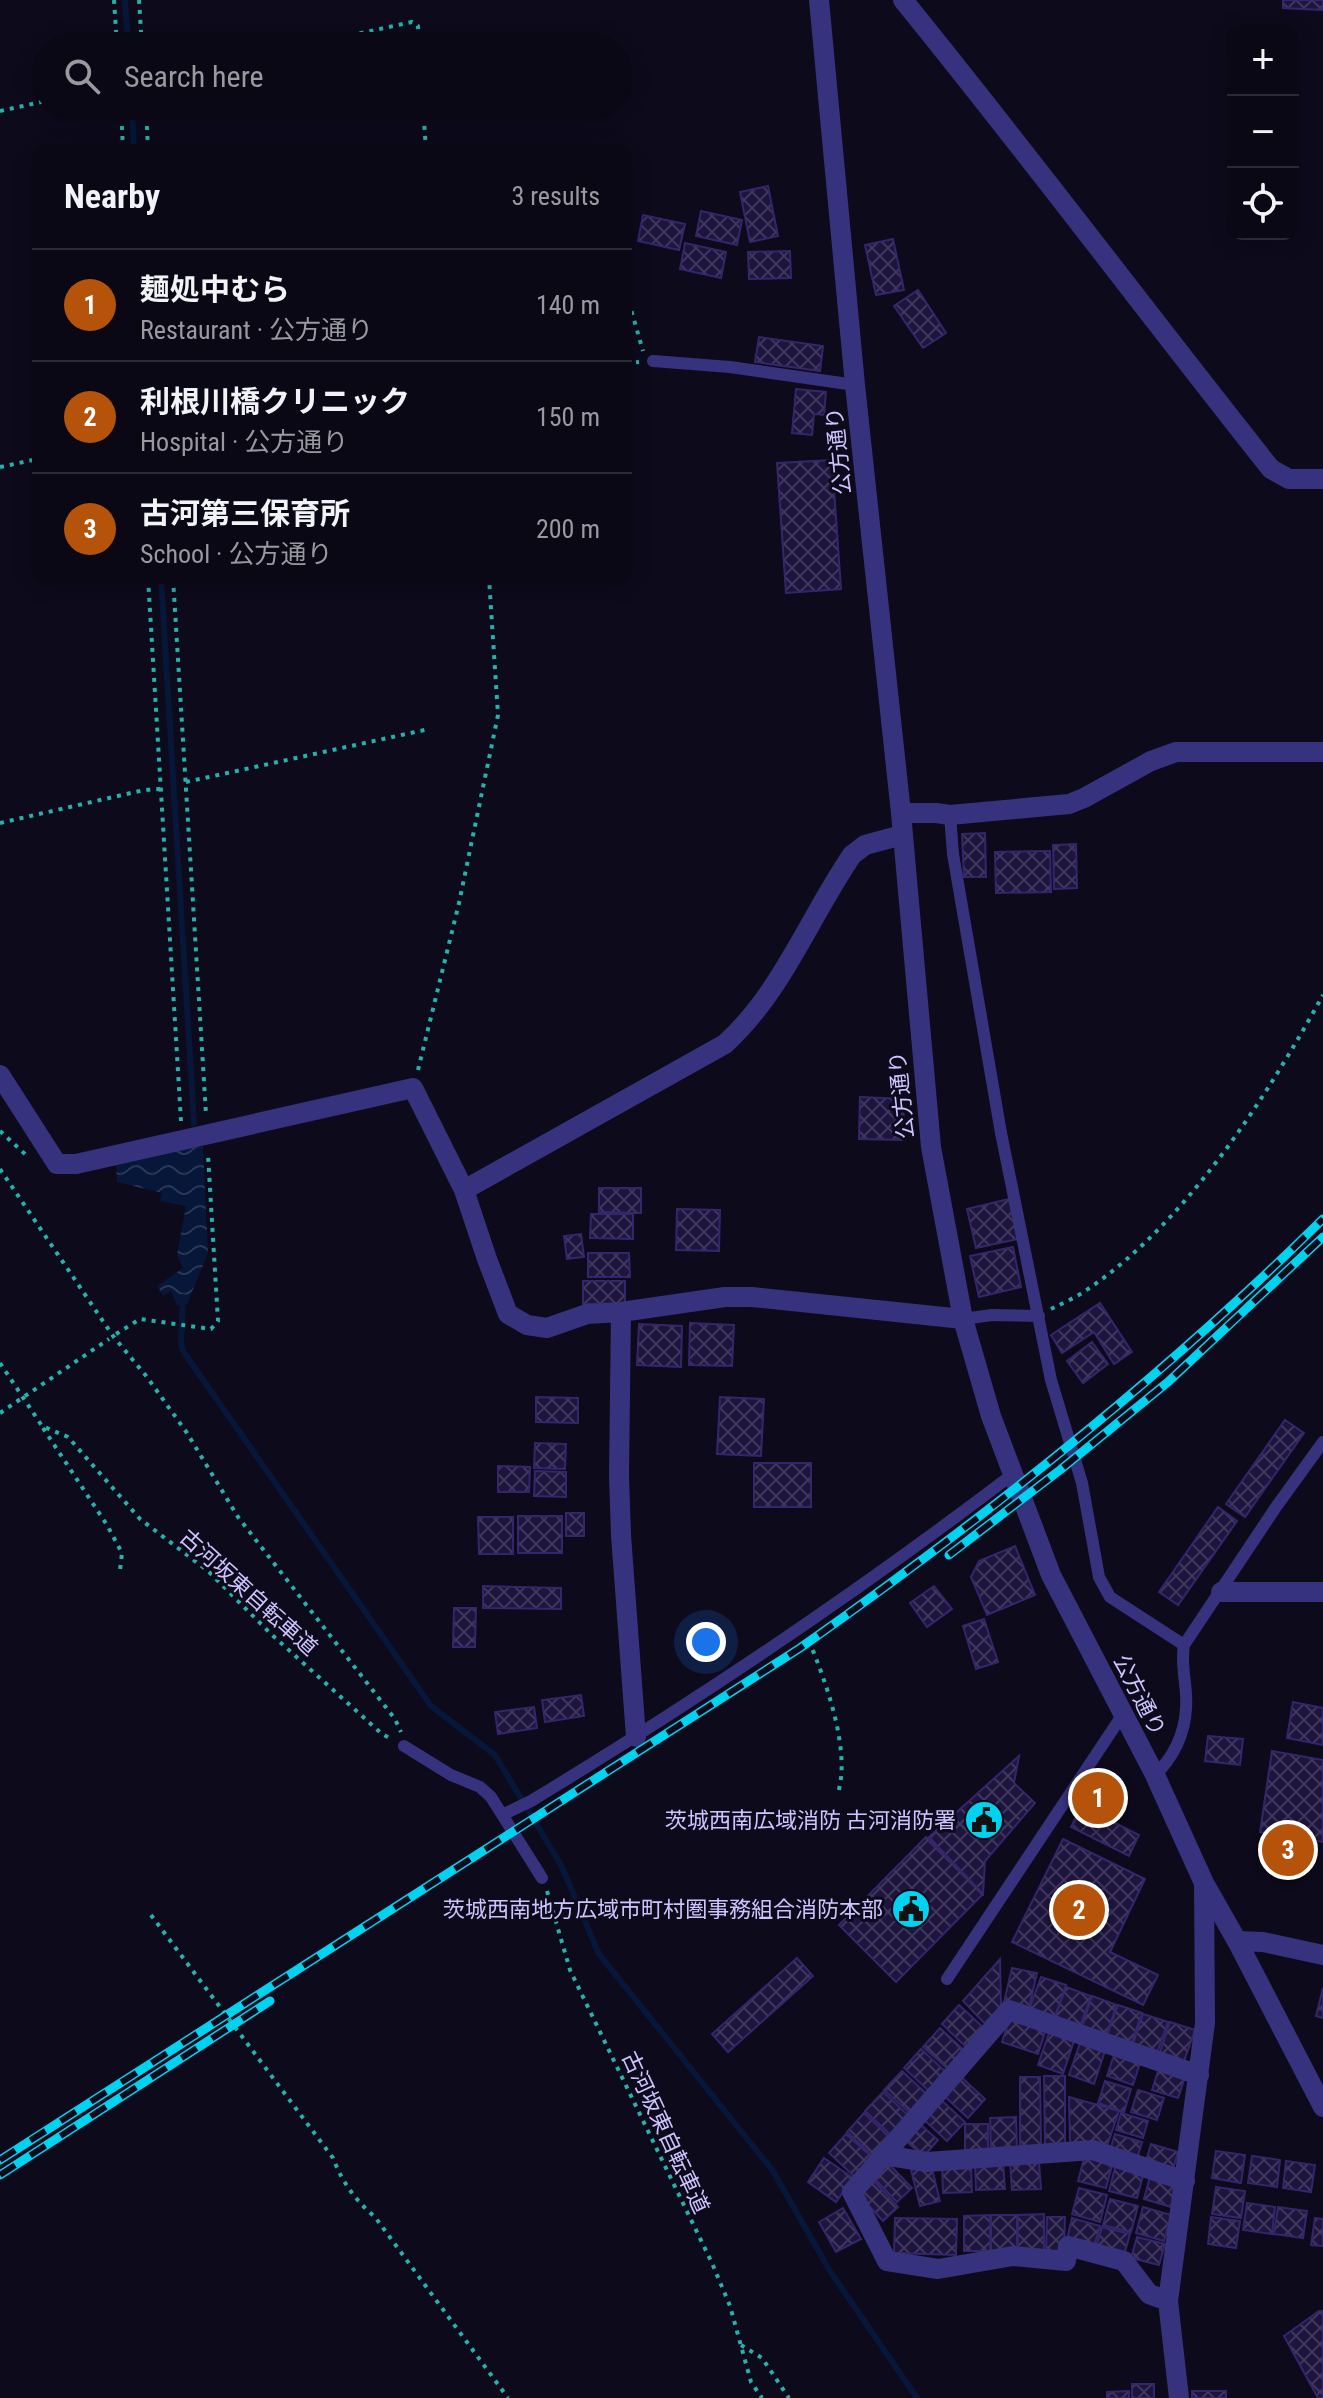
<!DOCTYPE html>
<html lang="en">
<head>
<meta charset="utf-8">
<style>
	body { margin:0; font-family:"Roboto Condensed","Noto Sans JP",sans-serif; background:#13111e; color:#f1f3f6 }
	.controls { position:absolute; right:24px; top:24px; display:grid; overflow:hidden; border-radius:16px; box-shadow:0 4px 20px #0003 }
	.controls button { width:72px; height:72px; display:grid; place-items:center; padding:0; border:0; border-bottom:2px solid #2a2934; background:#0a0815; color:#f1f3f6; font:40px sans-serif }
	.you { position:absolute; left:706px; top:1642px; width:28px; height:28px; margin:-20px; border:6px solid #fff; border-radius:50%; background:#1a73e8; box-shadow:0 0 0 12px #1a73e833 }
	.badge { display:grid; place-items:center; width:52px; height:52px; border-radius:50%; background:#b45309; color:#fff; font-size:26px; font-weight:700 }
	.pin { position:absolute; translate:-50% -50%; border:4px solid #fff; box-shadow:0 2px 8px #0006 }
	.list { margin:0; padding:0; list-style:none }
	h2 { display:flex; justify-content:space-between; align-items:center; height:104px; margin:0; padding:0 32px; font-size:34px }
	h2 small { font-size:26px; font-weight:400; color:#999aa0 }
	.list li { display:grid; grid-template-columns:52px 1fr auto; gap:24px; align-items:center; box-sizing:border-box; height:112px; padding:0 32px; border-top:2px solid #2a2934 }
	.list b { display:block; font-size:30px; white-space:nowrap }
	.list p { margin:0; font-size:26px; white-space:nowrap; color:#999aa0 }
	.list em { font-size:26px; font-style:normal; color:#999aa0 }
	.icon { flex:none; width:44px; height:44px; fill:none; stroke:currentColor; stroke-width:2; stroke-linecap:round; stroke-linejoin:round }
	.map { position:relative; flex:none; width:1323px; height:2398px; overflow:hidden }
	.search { position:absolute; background:#0a0815; box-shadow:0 4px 20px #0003; left:32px; top:32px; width:600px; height:88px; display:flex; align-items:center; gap:20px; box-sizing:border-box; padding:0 28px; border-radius:44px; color:#999aa0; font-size:30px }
	.panel { position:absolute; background:#0a0815; box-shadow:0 4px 20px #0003; left:32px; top:144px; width:600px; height:440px; border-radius:16px }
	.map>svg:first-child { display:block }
	.water { fill:url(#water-waves) }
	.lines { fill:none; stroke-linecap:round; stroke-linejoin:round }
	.stream { stroke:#061739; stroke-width:6 }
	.building { fill:url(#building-cross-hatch); stroke:#35266b; stroke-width:2 }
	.path { stroke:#26b2ac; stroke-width:4; stroke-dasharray:4 6; stroke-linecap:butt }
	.service { stroke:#37327e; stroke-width:12 }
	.minor { stroke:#37327e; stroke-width:20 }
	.tertiary { stroke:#37327e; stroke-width:20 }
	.rail-casing { stroke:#00d3f0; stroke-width:9 }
	.rail { stroke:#0d0a1c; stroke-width:6; stroke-dasharray:18; stroke-linecap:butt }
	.labels { text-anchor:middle; stroke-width:6; stroke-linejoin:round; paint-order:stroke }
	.street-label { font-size:22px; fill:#cdc5ff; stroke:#0d0a1c }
	.poi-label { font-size:22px; fill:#cdc5ff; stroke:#0d0a1c; text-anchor:end }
</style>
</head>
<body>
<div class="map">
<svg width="1323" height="2398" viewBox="0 0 1323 2398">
	<defs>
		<pattern id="water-waves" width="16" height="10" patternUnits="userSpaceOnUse" patternTransform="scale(2)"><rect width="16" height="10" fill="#061739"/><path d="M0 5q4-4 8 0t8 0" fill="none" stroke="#293757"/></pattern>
		<pattern id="building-cross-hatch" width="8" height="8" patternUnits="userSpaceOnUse" patternTransform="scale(2)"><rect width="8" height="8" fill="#1e153e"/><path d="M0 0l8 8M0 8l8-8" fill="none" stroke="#3e365b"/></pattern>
	</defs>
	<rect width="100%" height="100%" fill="#0d0a1c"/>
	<!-- water -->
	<path class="water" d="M203 1147 208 1253 187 1304 177 1305 171 1291 163 1296 157 1286 183 1268 177 1255 186 1206 160 1201 162 1193 117 1182 116 1164 185 1148Z"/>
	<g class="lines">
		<!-- stream -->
		<path class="stream" d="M125 0 128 46
			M132 106 134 150
			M161 578 194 1123
			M183 1297 181 1343 183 1351 431 1706 495 1755 561 1865 599 1954 773 2171 830 2271 917 2398"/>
	</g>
	<!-- building -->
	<path class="building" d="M1283 0H1323V10L1283 8Z
		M768 186 778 236 750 242 740 192Z
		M701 211 742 220 737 245 696 236Z
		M643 215 685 224 679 250 638 241Z
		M893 239 904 290 876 295 865 245Z
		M685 243 726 252 721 278 680 269Z
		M790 251 791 278 749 279 748 252Z
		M918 290 946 333 923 348 894 306Z
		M759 337 823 346 820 371 755 362Z
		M796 389 826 392 824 415 814 414 812 435 792 433Z
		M832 460 841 589 786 593 777 463Z
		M985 833 986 877H964L962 834Z
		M1076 844 1077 888 1054 889 1053 845Z
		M1050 851 1051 892 996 893 995 852Z
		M860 1097 904 1099 903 1140 859 1139Z
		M599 1188H641V1213L599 1212Z
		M1009 1199 1018 1239 976 1248 967 1209Z
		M677 1209 720 1210 719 1251 676 1250Z
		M591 1214H633V1239L590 1238Z
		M581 1234 584 1257 567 1259 564 1236Z
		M1013 1247 1021 1287 979 1297 970 1256Z
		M588 1253H629L630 1277H588Z
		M583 1281H625V1304H583Z
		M1100 1303 1132 1352 1114 1364 1094 1332 1062 1353 1051 1335Z
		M690 1323 734 1325 732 1366 689 1365Z
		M639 1324 682 1326 681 1367 637 1365Z
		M1092 1342 1108 1364 1083 1383 1067 1361Z
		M536 1397 578 1398V1423L536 1422Z
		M720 1397 764 1399 761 1456 717 1454Z
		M1285 1420 1304 1433 1245 1517 1226 1504Z
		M535 1443 566 1444 565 1469 534 1468Z
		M754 1463H811V1507H754Z
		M498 1466 530 1467 529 1492H498Z
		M535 1471 566 1472V1497L534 1496Z
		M1218 1507 1237 1521 1178 1605 1159 1592Z
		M566 1513H584V1536H566Z
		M518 1516H562V1553H518Z
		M478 1517H513V1554H479Z
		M1015 1546 1035 1595 987 1615 971 1577 979 1561Z
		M483 1586 561 1588V1609L483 1608Z
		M934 1586 952 1609 927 1627 910 1603Z
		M454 1608H476L475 1647H453Z
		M984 1619 998 1662 976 1669 963 1626Z
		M581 1695 584 1716 545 1722 542 1700Z
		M1293 1702 1323 1708V1745L1287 1738Z
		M534 1707 537 1728 498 1734 495 1712Z
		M1208 1736 1243 1739 1240 1765 1205 1761Z
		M1272 1751 1323 1760V1842L1260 1832Z
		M1019 1756 1014 1783 1035 1803 985 1861 983 1894 929 1837Z
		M1100 1769 1120 1779 1101 1816 1139 1835 1129 1856 1071 1827Z
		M926 1837 983 1894 896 1982 839 1925Z
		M1063 1839 1145 1879 1110 1952 1158 1975 1143 2005 1012 1942Z
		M797 1958 813 1976 728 2052 712 2034Z
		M1000 1959 1001 2010 988 2027 963 2001Z
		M1012 1968 1037 1973 1029 2008 1004 2002Z
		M1041 1977 1066 1985 1054 2019 1029 2010Z
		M1066 1987 1091 1996 1079 2029 1054 2020Z
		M1323 1988V2018L1316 2016Z
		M1092 1996 1117 2005 1105 2038 1081 2030Z
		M959 2005 985 2029 967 2048 942 2024Z
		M1118 2005 1142 2013 1130 2047 1106 2038Z
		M1143 2014 1168 2022 1156 2056 1132 2047Z
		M1010 2017 1046 2029 1038 2054 1002 2042Z
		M1170 2022 1195 2030 1183 2064 1159 2055Z
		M940 2028 966 2052 949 2070 923 2047Z
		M1050 2030 1075 2038 1063 2074 1038 2065Z
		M1081 2040 1106 2048 1094 2084 1069 2075Z
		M921 2049 947 2073 930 2092 904 2068Z
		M1114 2055 1140 2063 1133 2085 1107 2076Z
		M1159 2068 1185 2077 1178 2098 1152 2090Z
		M902 2071 928 2095 911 2114 884 2090Z
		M959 2075 985 2099 968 2118 942 2094Z
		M1044 2076H1065V2149H1045Z
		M1020 2077H1040L1041 2149 1020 2150Z
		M1105 2081 1131 2089 1124 2112 1098 2103Z
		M1138 2090 1164 2098 1157 2120 1131 2112Z
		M883 2092 909 2116 891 2135 865 2111Z
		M1069 2097 1119 2111 1106 2149 1070 2144Z
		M939 2098 965 2122 947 2141 921 2117Z
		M864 2113 890 2137 873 2156 847 2132Z
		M1121 2113 1148 2121 1143 2138 1116 2130Z
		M1016 2117 1017 2152 991 2153 990 2118Z
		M965 2124H988V2150L965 2151Z
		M921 2125 938 2140 924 2156 907 2142Z
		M846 2134 873 2158 855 2177 829 2153Z
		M1115 2134 1142 2142 1137 2159 1110 2150Z
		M1151 2144 1178 2152 1173 2169 1146 2161Z
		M1216 2151 1245 2155 1241 2183 1212 2178Z
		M1085 2155 1113 2162 1106 2188 1078 2181Z
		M1252 2156 1280 2160 1277 2187 1248 2183Z
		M824 2158 853 2178 836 2202 808 2182Z
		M886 2161 912 2188 897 2202 871 2175Z
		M1003 2161 1005 2189 976 2190 975 2163Z
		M1286 2161 1315 2165 1311 2192 1283 2188Z
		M1039 2162 1041 2189 1012 2190 1010 2163Z
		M971 2164 972 2192 943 2193 942 2166Z
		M1116 2164 1144 2172 1137 2198 1109 2191Z
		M931 2165 940 2201 920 2206 911 2170Z
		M1151 2173 1179 2181 1171 2207 1144 2199Z
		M873 2180 898 2207 883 2221 858 2194Z
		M1216 2187 1245 2191 1241 2218 1212 2214Z
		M1079 2188 1107 2195 1100 2222 1072 2214Z
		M1110 2199 1138 2206 1131 2232 1103 2225Z
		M1247 2203 1275 2207 1272 2234 1243 2230Z
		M1143 2207 1171 2215 1164 2241 1136 2233Z
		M1278 2207 1307 2211 1303 2238 1274 2234Z
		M843 2208 861 2239 836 2252 819 2222Z
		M1044 2214V2250H1018V2215Z
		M990 2215V2251H964V2216Z
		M991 2215H1017V2250H991Z
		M1047 2217H1065L1064 2252H1046Z
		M1211 2217 1240 2221 1236 2248 1208 2244Z
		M895 2218 957 2219 956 2255 894 2253Z
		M1072 2218 1100 2226 1094 2246 1067 2239Z
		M1315 2218 1323 2219V2246L1311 2245Z
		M1102 2227 1130 2234 1124 2255 1096 2247Z
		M1137 2237 1165 2244 1159 2265 1131 2258Z
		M1319 2311H1323V2398H1318L1284 2336Z
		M1132 2384H1154V2398H1132Z
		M1129 2391V2398H1107V2392Z
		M1192 2391H1226V2398H1192Z"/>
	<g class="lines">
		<!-- path -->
		<path class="path" d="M114 0 117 46
			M139 0 142 46
			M301 46 412 22 418 26 419 46
			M121 106 123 150
			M146 106 148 150
			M423 106 426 150
			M0 111 46 101
			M626 292 643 351
			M626 363 639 362
			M0 467 38 459
			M148 578 181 1121
			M173 578 206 1114
			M186 782 429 729
			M0 823 144 790 161 789
			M418 1070 459 903 498 715 489 578
			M0 1131 26 1155
			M0 1169 113 1336 147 1377 187 1433 238 1517 395 1719 401 1732
			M1051 1309C1063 1303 1077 1297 1088 1289 1187 1222 1266 1098 1323 995
			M116 1334 140 1319 211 1329 218 1321 208 1155
			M0 1363 42 1426 68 1437 140 1519 208 1571 271 1634 382 1734 391 1739
			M0 1413 109 1339
			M43 1428 107 1525 122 1553 120 1570
			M809 1641C826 1682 851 1750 838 1793
			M547 1891 570 1970 712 2263 730 2306 751 2382 762 2398
			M151 1915 333 2158C342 2182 356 2201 375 2217L508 2398
			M741 2345 762 2358 789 2398"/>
		<!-- service -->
		<path class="service" d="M653 361 730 367 855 385
			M950 815 953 854 1001 1133 1051 1380 1082 1483 1099 1577 1110 1597 1184 1645
			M963 1319 992 1315 1039 1316
			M404 1746 451 1775 480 1787 491 1797 542 1878
			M1155 1775C1173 1758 1185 1734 1186 1708 1188 1687 1180 1667 1184 1645L1276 1507 1323 1442
			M504 1814 531 1801C698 1700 858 1592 1013 1474
			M947 1979 1123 1714"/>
		<!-- minor -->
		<path class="minor" d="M903 0C1029 155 1148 314 1271 469L1289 479H1323
			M901 813H936L950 815 1069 804 1084 798 1151 761 1176 752H1323
			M0 1075 57 1164H76L413 1088 464 1190 487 1259 508 1314 527 1325 547 1328 587 1314 621 1312 725 1297H752L963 1319
			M464 1190 725 1044C782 992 809 918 852 855L865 845 902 835
			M621 1312 619 1476 621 1535 636 1737
			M1221 1592H1323
			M1237 1941 1263 1942 1323 1955
			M883 2155 927 2162 1093 2150 1185 2181
			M1168 2301 1149 2294 1124 2261 1068 2246 1066 2261 1013 2256 938 2269 887 2261 852 2192 1009 2010 1199 2075
			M1179 2398 1168 2301 1205 2023 1204 1883"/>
		<!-- tertiary -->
		<path class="tertiary" d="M819 0 855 385 901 813 931 1147 963 1319 991 1416 1051 1575 1155 1775 1204 1883 1237 1941 1323 2107"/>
		<defs>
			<path id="rail" d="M949 1555 1060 1470 1168 1382 1323 1237
				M0 2160 800 1648C985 1518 1162 1378 1323 1219
				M0 2175 270 2001"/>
		</defs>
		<!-- rail casing -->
		<use href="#rail" class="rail-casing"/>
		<!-- rail -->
		<use href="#rail" class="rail"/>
	</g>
	<!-- icons -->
	<defs>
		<symbol id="civic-disc" viewBox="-11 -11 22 22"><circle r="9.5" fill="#00d3f0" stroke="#0d0a1c"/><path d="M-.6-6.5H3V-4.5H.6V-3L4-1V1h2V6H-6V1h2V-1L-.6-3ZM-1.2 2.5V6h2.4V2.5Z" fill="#111"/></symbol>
	</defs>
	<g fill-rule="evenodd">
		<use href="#civic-disc" x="962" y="1798" width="44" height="44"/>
		<use href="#civic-disc" x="889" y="1887" width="44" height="44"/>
	</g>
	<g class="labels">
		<!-- street labels -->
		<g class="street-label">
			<text transform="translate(838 451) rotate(-96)" y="8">公方通り</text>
			<text transform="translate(901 1095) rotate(-96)" y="8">公方通り</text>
			<text transform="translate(249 1592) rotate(42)" y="8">古河坂東自転車道</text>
			<text transform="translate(1140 1695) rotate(63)" y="8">公方通り</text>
			<text transform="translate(666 2132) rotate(65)" y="8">古河坂東自転車道</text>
		</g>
		<!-- poi labels -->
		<g class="poi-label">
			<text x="956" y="1828">茨城西南広域消防 古河消防署</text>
			<text x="883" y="1917">茨城西南地方広域市町村圏事務組合消防本部</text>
		</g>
	</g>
</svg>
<div class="controls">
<button>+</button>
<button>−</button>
<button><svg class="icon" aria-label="locate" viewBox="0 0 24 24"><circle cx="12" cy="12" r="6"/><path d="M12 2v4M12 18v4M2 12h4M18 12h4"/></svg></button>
</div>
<div class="you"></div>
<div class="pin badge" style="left:1098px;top:1798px">1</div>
<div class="pin badge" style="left:1079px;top:1910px">2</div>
<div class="pin badge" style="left:1288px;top:1850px">3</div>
<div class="search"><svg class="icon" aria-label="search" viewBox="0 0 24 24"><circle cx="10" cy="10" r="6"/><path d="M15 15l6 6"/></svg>Search here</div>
<section class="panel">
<h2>Nearby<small>3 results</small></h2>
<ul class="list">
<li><span class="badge">1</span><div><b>麺処中むら</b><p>Restaurant · 公方通り</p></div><em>140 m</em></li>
<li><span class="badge">2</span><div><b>利根川橋クリニック</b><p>Hospital · 公方通り</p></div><em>150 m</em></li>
<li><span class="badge">3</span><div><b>古河第三保育所</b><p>School · 公方通り</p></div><em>200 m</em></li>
</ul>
</section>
</div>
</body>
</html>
